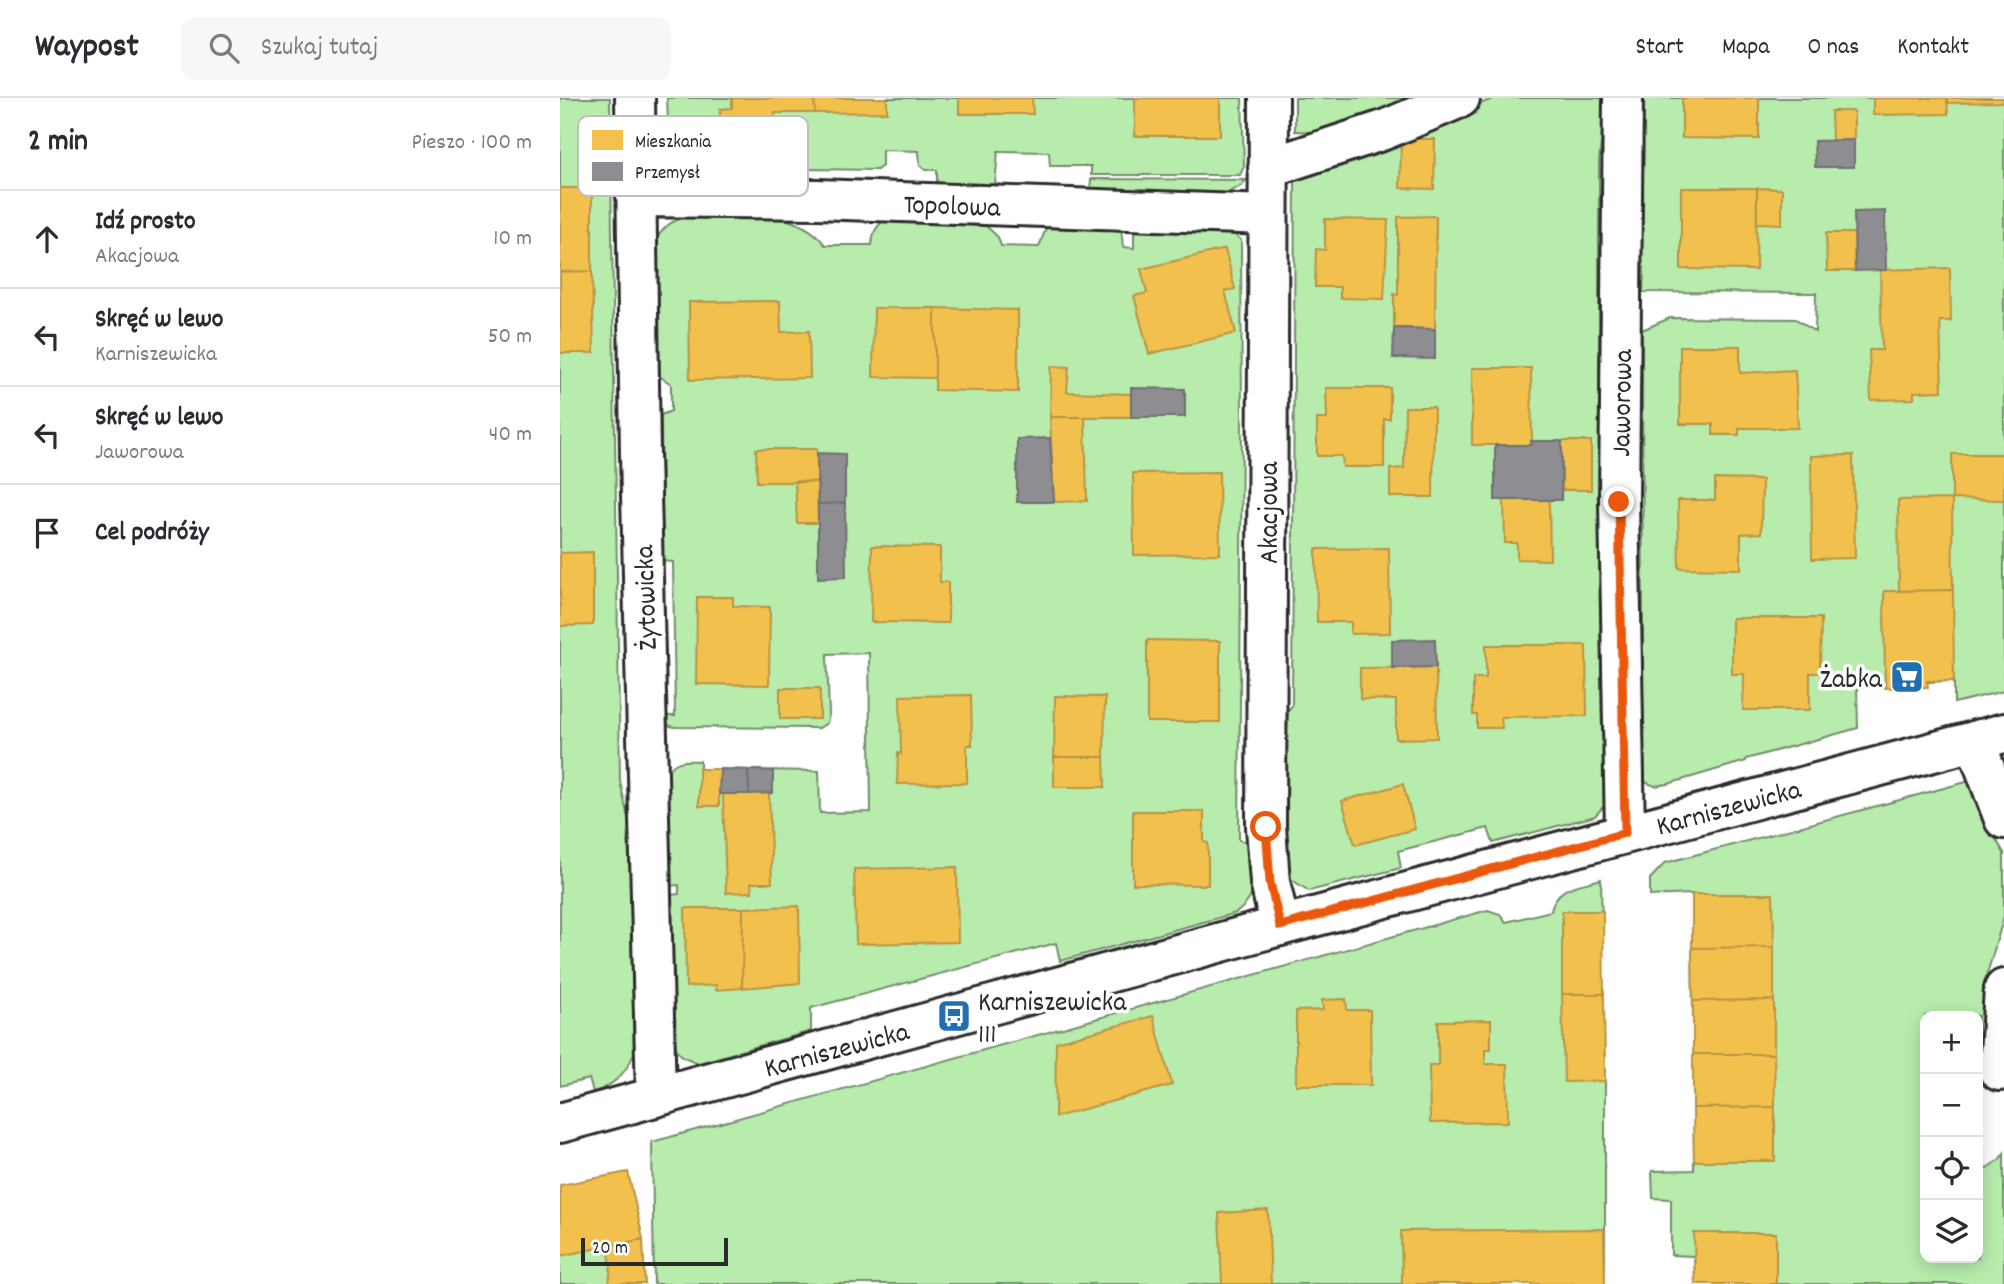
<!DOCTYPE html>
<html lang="pl">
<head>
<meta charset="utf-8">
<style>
	body { margin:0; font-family:Dekko,sans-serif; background:#f7f7f7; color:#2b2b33 }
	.controls { position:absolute; right:21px; bottom:21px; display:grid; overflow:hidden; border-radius:14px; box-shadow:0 4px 18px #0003 }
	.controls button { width:63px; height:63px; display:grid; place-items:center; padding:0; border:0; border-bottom:2px solid #e1e1e2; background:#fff; color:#2b2b33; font:35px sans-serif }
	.scale { position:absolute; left:21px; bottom:18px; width:147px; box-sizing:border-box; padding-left:7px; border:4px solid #2b2b2b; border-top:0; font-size:19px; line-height:24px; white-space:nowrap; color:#2b2b2b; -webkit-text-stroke:5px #fff; paint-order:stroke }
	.stop { position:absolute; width:21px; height:21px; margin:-16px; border:5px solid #ea580c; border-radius:50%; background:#fff }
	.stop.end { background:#ea580c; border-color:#fff; box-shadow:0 2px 7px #0008 }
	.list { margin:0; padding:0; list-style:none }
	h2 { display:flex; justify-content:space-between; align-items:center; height:91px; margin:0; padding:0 28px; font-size:30px }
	h2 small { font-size:23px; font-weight:400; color:#7c7c81 }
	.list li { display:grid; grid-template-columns:46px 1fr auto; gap:21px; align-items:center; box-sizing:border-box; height:98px; padding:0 28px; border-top:2px solid #e1e1e2 }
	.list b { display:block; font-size:26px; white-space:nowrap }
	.list p { margin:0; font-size:23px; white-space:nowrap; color:#7c7c81 }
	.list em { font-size:23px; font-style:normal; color:#7c7c81 }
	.icon { flex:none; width:38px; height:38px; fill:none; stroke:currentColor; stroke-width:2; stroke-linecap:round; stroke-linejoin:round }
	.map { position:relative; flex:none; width:1444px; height:1186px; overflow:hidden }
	header { display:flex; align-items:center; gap:42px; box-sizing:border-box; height:98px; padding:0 35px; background:#fff; border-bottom:2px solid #e1e1e2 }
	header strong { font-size:33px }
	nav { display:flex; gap:38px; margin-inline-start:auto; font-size:24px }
	.search { width:490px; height:63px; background:#f7f7f7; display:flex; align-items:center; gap:18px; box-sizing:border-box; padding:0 24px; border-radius:14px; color:#7c7c81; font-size:26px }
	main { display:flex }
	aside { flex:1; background:#fff }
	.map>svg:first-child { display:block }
	.green { fill:#b8ecad; stroke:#728c6c; stroke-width:2 }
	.homes { fill:#f2c14e; stroke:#b69444; stroke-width:2 }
	.industry { fill:#8d8d92; stroke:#707073; stroke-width:2 }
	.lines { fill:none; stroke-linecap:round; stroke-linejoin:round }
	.street-casing { stroke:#2b2b2b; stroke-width:44 }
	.secondary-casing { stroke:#2b2b2b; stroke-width:44 }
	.street { stroke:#fff; stroke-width:38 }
	.secondary { stroke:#fff; stroke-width:38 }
	.route { stroke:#ea580c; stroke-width:9 }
	.labels { text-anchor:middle; stroke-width:7; stroke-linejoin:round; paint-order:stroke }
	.street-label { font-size:28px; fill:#2b2b2b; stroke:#fff }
	.poi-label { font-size:28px; fill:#2b2b2b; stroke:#fff; text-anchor:end }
	.key { fill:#fff; stroke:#bfbfbf; stroke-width:2 }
	.key-label { font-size:19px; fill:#2b2b2b }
</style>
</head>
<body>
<header>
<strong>Waypost</strong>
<div class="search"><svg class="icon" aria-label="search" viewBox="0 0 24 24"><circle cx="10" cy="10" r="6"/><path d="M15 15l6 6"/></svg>Szukaj tutaj</div>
<nav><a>Start</a><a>Mapa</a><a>O nas</a><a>Kontakt</a></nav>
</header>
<main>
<aside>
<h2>2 min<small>Pieszo · 100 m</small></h2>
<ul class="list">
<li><svg class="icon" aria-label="ahead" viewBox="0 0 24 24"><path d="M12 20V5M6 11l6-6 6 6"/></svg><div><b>Idź prosto</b><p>Akacjowa</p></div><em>10 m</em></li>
<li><svg class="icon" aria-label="left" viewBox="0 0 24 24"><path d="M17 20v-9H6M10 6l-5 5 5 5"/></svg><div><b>Skręć w lewo</b><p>Karniszewicka</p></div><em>50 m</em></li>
<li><svg class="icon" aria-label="left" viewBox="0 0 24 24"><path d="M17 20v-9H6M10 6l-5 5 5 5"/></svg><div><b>Skręć w lewo</b><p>Jaworowa</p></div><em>40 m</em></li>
<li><svg class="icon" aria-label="arrive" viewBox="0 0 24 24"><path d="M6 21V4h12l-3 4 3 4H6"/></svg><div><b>Cel podróży</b></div></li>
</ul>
</aside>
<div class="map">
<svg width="1444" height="1186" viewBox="0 0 1444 1186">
	<rect width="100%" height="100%" fill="#fff"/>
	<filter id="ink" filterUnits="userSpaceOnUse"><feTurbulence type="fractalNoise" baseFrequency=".0143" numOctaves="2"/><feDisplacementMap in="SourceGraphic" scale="14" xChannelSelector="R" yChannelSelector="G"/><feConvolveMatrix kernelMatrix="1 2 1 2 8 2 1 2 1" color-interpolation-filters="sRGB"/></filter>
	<g filter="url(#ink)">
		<!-- green -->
		<path class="green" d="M0 0H50L60 683 69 725 74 955C67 974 53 989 33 994L29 981 0 988Z
			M107 0H682L684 68 680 77H531V68H490L489 54 438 53 435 87 377 85V72H366L360 67 359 53 322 52V68L317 72 249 71 248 82 115 77 106 72 97 52 109 49Z
			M735 0H865L774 35 735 33Z
			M935 0H1046L1039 63V402L1042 635 1050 701 1035 718 933 745 928 730 838 753 841 770 749 793 729 780C725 724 725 668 728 612L732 608 735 80Z
			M1078 0H1444V593L1394 605V583C1361 583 1330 590 1297 590L1298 630 1186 661V663L1108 686 1095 688 1085 684 1081 677V546H1083L1082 232 1110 220 1236 221 1255 234 1256 195 1083 194 1084 169 1080 168Z
			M531 81 686 82 681 88 663 97 530 93Z
			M133 118C174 118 238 108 265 147H312C313 135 315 130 324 122L426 128 438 139 441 148 479 149 487 127 561 128 563 149 574 150V130L671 134 681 142 682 320 679 742 688 744C695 772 703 795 676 815L500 863 496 845 251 910V933L139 965C121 959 115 956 112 936L110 797 119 796V787L109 788 105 678C113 662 123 662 140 663V671L259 673 260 715 311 714 309 555 267 556 269 617 267 625 259 630 116 629 110 628 103 618H115L113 464 102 463 101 317 111 313V286L98 277 93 149C101 129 113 120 133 118Z
			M1410 683 1433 736 1444 755V818L1423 890V917L1418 948V918H1365V1160H1418V1076L1439 1062 1444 1055V1186H1135L1134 1158 1111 1157V1101L1093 1100 1092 1073 1134 1072 1132 796 1090 798V781L1105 765Z
			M1041 781 1045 983V1186H94L92 1044 928 812 940 816 946 824 991 813C996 787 1019 788 1041 781Z
			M0 1110 59 1132 72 1186H0Z"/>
		<!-- homes -->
		<path class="homes" d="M172 0H254L255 15H215V32L160 33V11L172 10Z
			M254 0H327V14L255 15Z
			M399 0H472L473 16H399Z
			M575 0H660V38H575Z
			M1122 0H1199V41L1122 40Z
			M1313 0H1387L1388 16 1313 17Z
			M1387 0H1444V4L1387 5Z
			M1271 13H1294V42H1272Z
			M841 41H875L874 91 840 90Z
			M0 90H32V173L0 174Z
			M1121 90H1197L1196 172 1121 171Z
			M1197 90 1222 91V126L1197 125Z
			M876 118 875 231 834 230V196L838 197V119Z
			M765 121 828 122 824 201 780 200V189H755L756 151 765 152Z
			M1266 135H1294L1295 173H1267Z
			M665 151 675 191 665 193 676 235 589 256 574 198 587 195 581 171Z
			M1390 170 1391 223H1380L1382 293 1354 294V301L1311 302 1309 252H1322L1320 172Z
			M32 173 34 255H0V174Z
			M220 203 221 234 249 233 250 280 130 282 129 204Z
			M314 210H375V280L313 279Z
			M375 210 458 212V294L375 292Z
			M1120 248H1180V275L1235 272 1238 330H1179V337H1153V326H1120Z
			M491 268 509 269 507 294 571 296V319H490Z
			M912 270H971L972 347H912Z
			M766 290H830V321H824V369H783L782 358H757V321H767Z
			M845 309H874L873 399H830V371L844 370Z
			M490 319H525L527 403 494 404Z
			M1002 343H1031V392H1002Z
			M196 351H257V384H197Z
			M1392 356H1444V402L1392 401Z
			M1293 357 1295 460 1252 461 1251 358Z
			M659 374 660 456 574 457 573 375Z
			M1155 381 1202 382 1201 435 1181 436V471L1119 470 1118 402H1155Z
			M235 383 257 384 258 425H237Z
			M1392 401 1393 492 1339 493 1338 402Z
			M944 402H989L990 462 957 461V445H945Z
			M312 448 380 449V484H388V525L311 524Z
			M829 450 830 535 791 536V524H757L756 451Z
			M33 454V527L0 528V455Z
			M1393 492 1394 583H1367L1368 589 1325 590 1324 493Z
			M137 499H173V508L210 509 209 587 136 586Z
			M1172 520H1261L1260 575H1250V612H1183L1184 576H1172Z
			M587 542 660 543V624H587Z
			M926 547H1026L1027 618 941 619 942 630H917V617H913V580H926Z
			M876 569 877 640 836 641V602L800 601V570Z
			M220 590H260V621H220Z
			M411 597 412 647H407V685L337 686 338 655 341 656 340 598Z
			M495 598 545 599 544 659H494Z
			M494 659H544L545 689H494Z
			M139 671H160L159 708H139Z
			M843 686 855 731 795 747 782 703Z
			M209 695 212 785H191L192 794 166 795 163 696Z
			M573 713H644V744L648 745V787L573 786Z
			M397 769 398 844 296 846 294 771Z
			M1132 796H1213L1214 849 1132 850Z
			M239 808 240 885 182 890 183 810Z
			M125 810H183L182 890 156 892 157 887 126 889Z
			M1002 813H1043L1044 896H1002Z
			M1214 849V902L1133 903 1132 850Z
			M1002 896H1044L1045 983 1004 984Z
			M786 901 787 912H810L811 987H736V913L763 912 762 902Z
			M1214 902V956H1133V903Z
			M593 918 612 987 495 1019 496 944Z
			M931 922V951H925V966H947L948 1024 870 1025 869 967H878V923Z
			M1133 956H1214L1215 1009 1133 1010Z
			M1215 1009V1063H1134L1133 1010Z
			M68 1074 83 1141 0 1158V1087Z
			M708 1112 711 1186H662L659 1115Z
			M1044 1131 1045 1186H842L841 1133Z
			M1134 1135H1216V1186H1135Z
			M83 1141 85 1186H49L51 1167 48 1149Z"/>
		<!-- industry -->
		<path class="industry" d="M1294 42V69H1255L1254 43Z
			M1325 113 1326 172 1295 173 1294 114Z
			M834 230 875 231V261L833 260Z
			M571 290 625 291V319H571Z
			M490 340 494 404H457V341Z
			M971 343H1002L1001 402H935V347H972Z
			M257 355 285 356V405L258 406Z
			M285 405 286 479 258 480V406Z
			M875 541 876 569 832 570V542Z
			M160 671 188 672 189 696H159Z
			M188 672 213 673V695L189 696Z"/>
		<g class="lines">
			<defs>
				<path id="street" d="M75 0 80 357 96 999
					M709 0 706 729 710 784 720 828
					M1063 0 1059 404 1065 735
					M708 70 824 32 900 0
					M76 99 257 101 708 117
					M1419 641 1422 662 1444 721
					M1439 973 1444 891"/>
				<path id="secondary" d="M0 1025 720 828 1444 635"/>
			</defs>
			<!-- street casing -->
			<use href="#street" class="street-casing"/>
			<!-- secondary casing -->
			<use href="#secondary" class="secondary-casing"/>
			<!-- street -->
			<use href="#street" class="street"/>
			<!-- secondary -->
			<use href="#secondary" class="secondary"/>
		</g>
	</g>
	<g class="lines" filter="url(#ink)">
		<!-- route -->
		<path class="route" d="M706 729 710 784 720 828 1065 735 1059 404"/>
	</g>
	<!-- icons -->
	<defs>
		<symbol id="supermarket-square" viewBox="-11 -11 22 22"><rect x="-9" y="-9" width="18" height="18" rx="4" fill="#1f6fb2" stroke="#fff"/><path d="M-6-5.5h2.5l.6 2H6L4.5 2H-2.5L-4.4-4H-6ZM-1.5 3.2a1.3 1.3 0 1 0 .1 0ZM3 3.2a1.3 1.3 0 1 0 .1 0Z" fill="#fff"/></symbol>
		<symbol id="bus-square" viewBox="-11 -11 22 22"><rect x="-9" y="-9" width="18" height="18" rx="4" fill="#1f6fb2" stroke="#fff"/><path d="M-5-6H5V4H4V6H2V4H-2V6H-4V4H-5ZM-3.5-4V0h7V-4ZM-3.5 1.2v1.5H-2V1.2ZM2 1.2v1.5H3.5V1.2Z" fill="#fff"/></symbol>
	</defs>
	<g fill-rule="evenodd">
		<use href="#supermarket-square" x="1328" y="560" width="38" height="38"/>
		<use href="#bus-square" x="375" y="899" width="38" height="38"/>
	</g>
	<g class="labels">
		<!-- street labels -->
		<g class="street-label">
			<text transform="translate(392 106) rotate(2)" y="10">Topolowa</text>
			<text transform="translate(1060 305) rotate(-89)" y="10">Jaworowa</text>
			<text transform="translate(707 415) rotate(-90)" y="10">Akacjowa</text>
			<text transform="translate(84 500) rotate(-92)" y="10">Żytowicka</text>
			<text transform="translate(1168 708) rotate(-15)" y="10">Karniszewicka</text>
			<text transform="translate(276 950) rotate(-15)" y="10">Karniszewicka</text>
		</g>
		<!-- poi labels -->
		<g class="poi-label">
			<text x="1322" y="589">Żabka</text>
			<text x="418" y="912" text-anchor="start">Karniszewicka<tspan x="418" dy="32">111</tspan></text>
		</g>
	</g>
	<!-- legend -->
	<rect x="18" y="18" width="230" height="80" rx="10" class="key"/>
	<rect x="32" y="32" width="31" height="20" fill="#f2c14e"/>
	<rect x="32" y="64" width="31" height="19" fill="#8d8d92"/>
	<g class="key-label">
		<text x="75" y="49">Mieszkania</text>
		<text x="75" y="80">Przemysł</text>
	</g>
</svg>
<div class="controls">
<button>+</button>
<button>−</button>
<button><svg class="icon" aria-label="locate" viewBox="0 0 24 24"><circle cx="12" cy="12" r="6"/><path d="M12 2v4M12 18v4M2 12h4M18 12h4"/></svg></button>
<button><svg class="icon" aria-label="layers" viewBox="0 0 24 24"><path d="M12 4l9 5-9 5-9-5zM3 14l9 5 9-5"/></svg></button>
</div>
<div class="scale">20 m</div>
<div class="stop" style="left:706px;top:729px"></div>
<div class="stop end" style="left:1059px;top:404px"></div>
</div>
</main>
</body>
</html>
